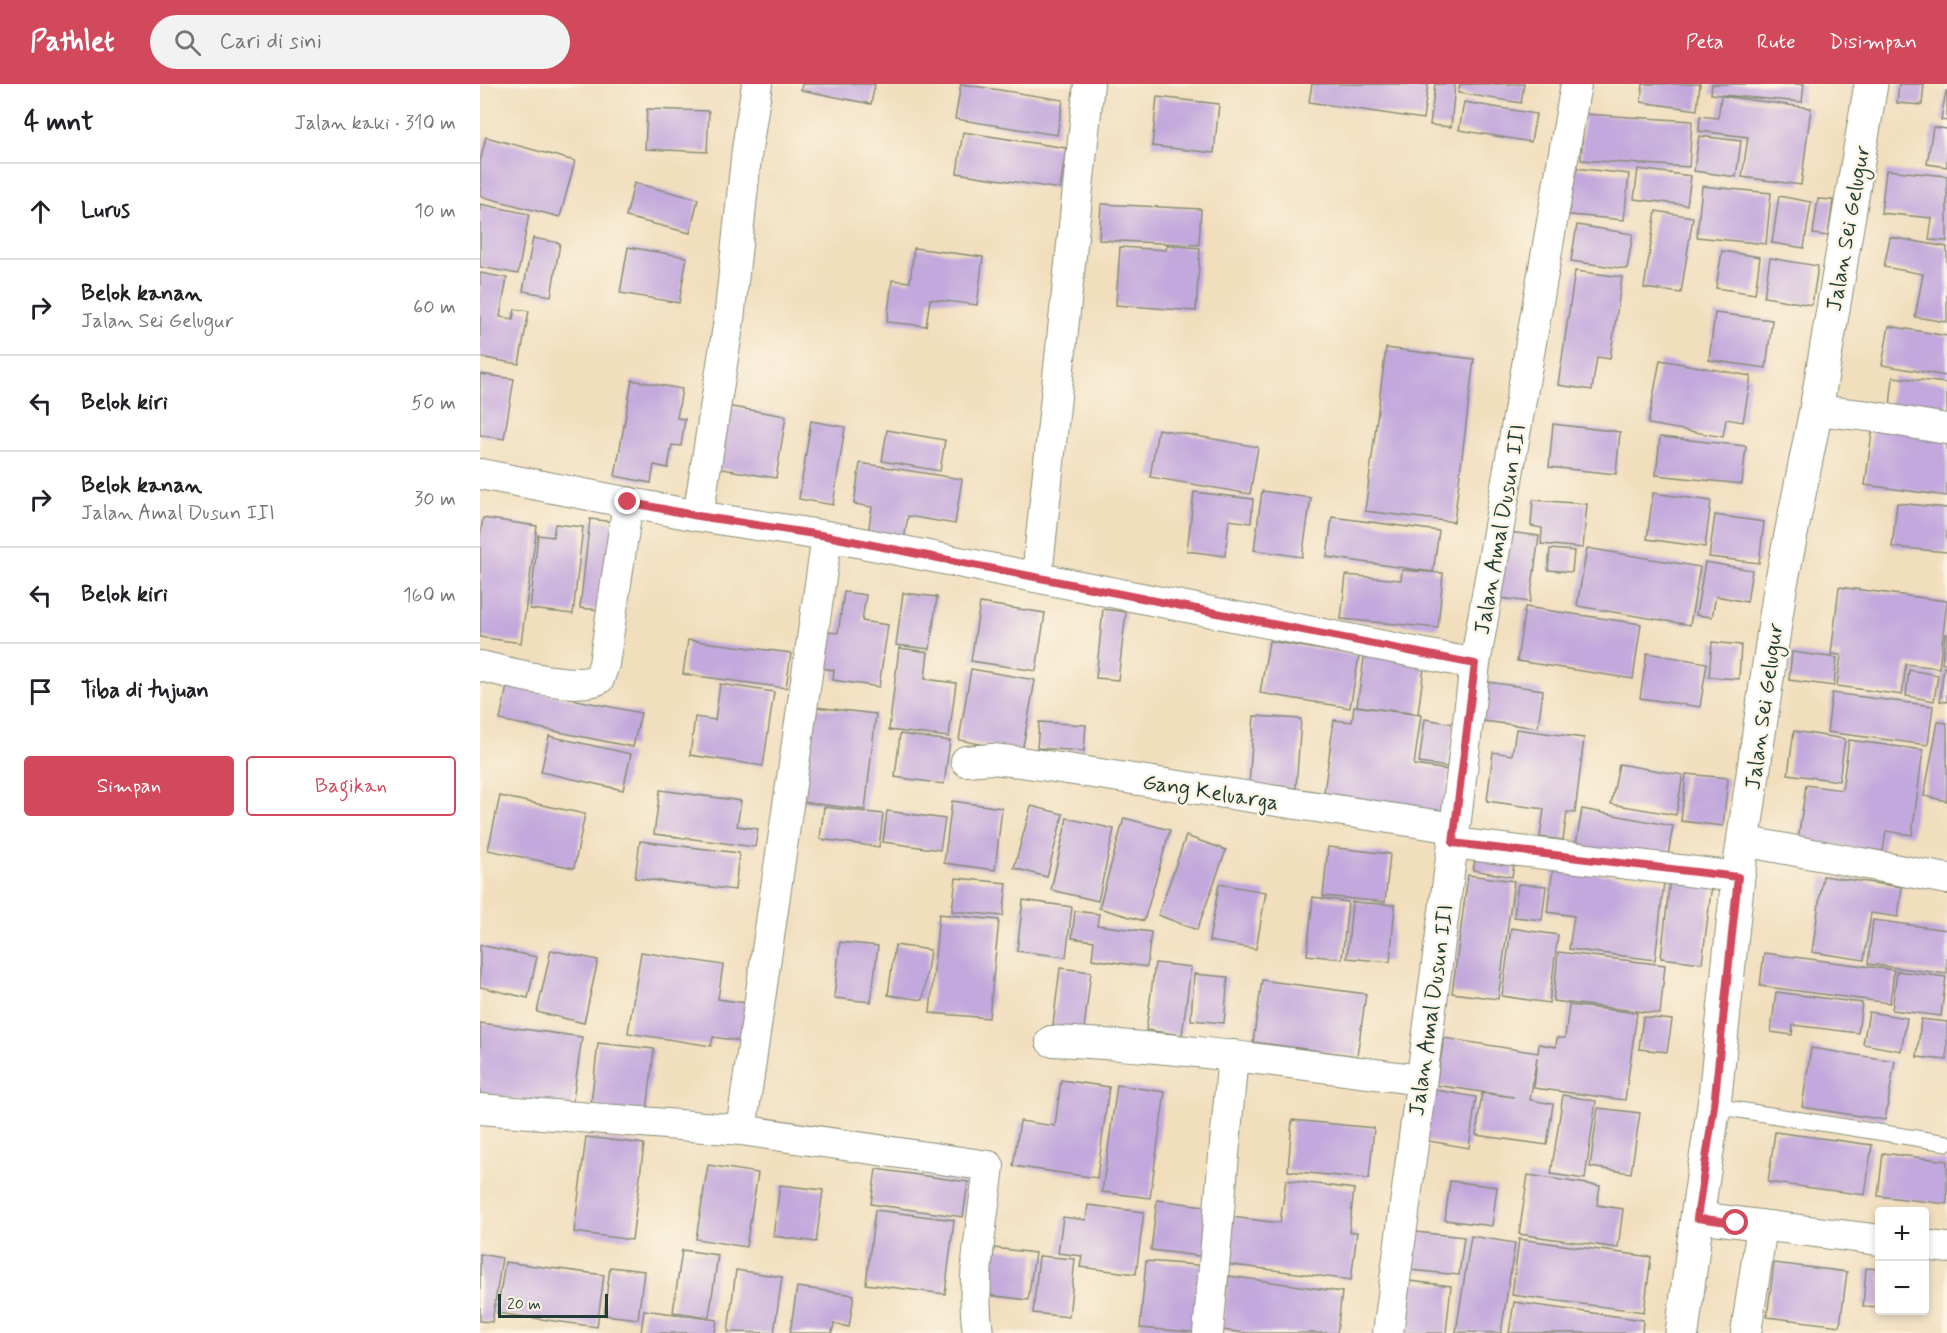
<!DOCTYPE html>
<html lang="id">
<head>
<meta charset="utf-8">
<style>
	body { margin:0; font-family:Mynerve,sans-serif; background:#f2f2f2; color:#202124 }
	.controls { position:absolute; right:18px; bottom:18px; display:grid; overflow:hidden; border-radius:6px; box-shadow:0 3px 9px #0003 }
	.controls button { width:54px; height:54px; display:grid; place-items:center; padding:0; border:0; border-bottom:2px solid #e0e0e0; background:#fff; color:#202124; font:30px sans-serif }
	.scale { position:absolute; left:18px; bottom:15px; width:110px; box-sizing:border-box; padding-left:6px; border:3px solid #1f3d34; border-top:0; font-size:16px; line-height:21px; white-space:nowrap; color:#1f3d34; -webkit-text-stroke:4px #fcf5e5; paint-order:stroke }
	.stop { position:absolute; width:18px; height:18px; margin:-14px; border:4px solid #d1495b; border-radius:50%; background:#fff }
	.stop.end { background:#d1495b; border-color:#fff; box-shadow:0 2px 6px #0008 }
	.list { margin:0; padding:0; list-style:none }
	h2 { display:flex; justify-content:space-between; align-items:center; height:78px; margin:0; padding:0 24px; font-size:26px }
	h2 small { font-size:20px; font-weight:400; color:#757577 }
	.list li { display:grid; grid-template-columns:39px 1fr auto; gap:18px; align-items:center; box-sizing:border-box; height:96px; padding:0 24px; border-top:2px solid #e0e0e0 }
	.list b { display:block; font-size:22px; white-space:nowrap }
	.list p { margin:0; font-size:20px; white-space:nowrap; color:#757577 }
	.list em { font-size:20px; font-style:normal; color:#757577 }
	.actions { display:flex; gap:12px; padding:18px 24px }
	.actions a { flex:1; padding:14px 0; border:2px solid #d1495b; border-radius:6px; text-align:center; font-size:21px; color:#d1495b }
	.actions .main { background:#d1495b; color:#fff }
	.icon { flex:none; width:33px; height:33px; fill:none; stroke:currentColor; stroke-width:2; stroke-linecap:round; stroke-linejoin:round }
	.map { position:relative; flex:none; width:1467px; height:1249px; overflow:hidden }
	header { display:flex; align-items:center; gap:36px; box-sizing:border-box; height:84px; padding:0 30px; background:#d1495b; color:#fff }
	header strong { font-size:28px }
	nav { display:flex; gap:33px; margin-inline-start:auto; font-size:21px }
	.search { width:420px; height:54px; background:#f2f2f2; display:flex; align-items:center; gap:15px; box-sizing:border-box; padding:0 21px; border-radius:33px; color:#757577; font-size:22px }
	main { display:flex }
	aside { flex:1; background:#fff }
	.map>svg:first-child { display:block }
	.building { fill:#c2a8dc }
	.lines { fill:none; stroke-linecap:round; stroke-linejoin:round }
	.service-casing { stroke:#888e78; stroke-width:17 }
	.minor-casing { stroke:#888e78; stroke-width:32 }
	.secondary-casing { stroke:#888e78; stroke-width:35 }
	.service { stroke:#fff; stroke-width:15 }
	.minor { stroke:#fff; stroke-width:30 }
	.secondary { stroke:#fff; stroke-width:33 }
	.route { stroke:#d1495b; stroke-width:8 }
	.labels { text-anchor:middle; stroke-width:5; stroke-linejoin:round; paint-order:stroke }
	.street-label { font-size:22px; fill:#1f3d34; stroke:#fcf5e5 }
</style>
</head>
<body>
<header>
<strong>Pathlet</strong>
<div class="search"><svg class="icon" aria-label="search" viewBox="0 0 24 24"><circle cx="10" cy="10" r="6"/><path d="M15 15l6 6"/></svg>Cari di sini</div>
<nav><a>Peta</a><a>Rute</a><a>Disimpan</a></nav>
</header>
<main>
<aside>
<h2>4 mnt<small>Jalan kaki · 310 m</small></h2>
<ul class="list">
<li><svg class="icon" aria-label="ahead" viewBox="0 0 24 24"><path d="M12 20V5M6 11l6-6 6 6"/></svg><div><b>Lurus</b></div><em>10 m</em></li>
<li><svg class="icon" aria-label="right" viewBox="0 0 24 24"><path d="M7 20v-9h11M14 6l5 5-5 5"/></svg><div><b>Belok kanan</b><p>Jalan Sei Gelugur</p></div><em>60 m</em></li>
<li><svg class="icon" aria-label="left" viewBox="0 0 24 24"><path d="M17 20v-9H6M10 6l-5 5 5 5"/></svg><div><b>Belok kiri</b></div><em>50 m</em></li>
<li><svg class="icon" aria-label="right" viewBox="0 0 24 24"><path d="M7 20v-9h11M14 6l5 5-5 5"/></svg><div><b>Belok kanan</b><p>Jalan Amal Dusun III</p></div><em>30 m</em></li>
<li><svg class="icon" aria-label="left" viewBox="0 0 24 24"><path d="M17 20v-9H6M10 6l-5 5 5 5"/></svg><div><b>Belok kiri</b></div><em>160 m</em></li>
<li><svg class="icon" aria-label="arrive" viewBox="0 0 24 24"><path d="M6 21V4h12l-3 4 3 4H6"/></svg><div><b>Tiba di tujuan</b></div></li>
</ul>
<div class="actions"><a class="main">Simpan</a><a>Bagikan</a></div>
</aside>
<div class="map">
<svg width="1467" height="1249" viewBox="0 0 1467 1249">
	<rect width="100%" height="100%" fill="#fcf5e5"/>
	<filter id="ink" filterUnits="userSpaceOnUse"><feTurbulence type="fractalNoise" baseFrequency=".0167" numOctaves="2"/><feDisplacementMap in="SourceGraphic" scale="12" xChannelSelector="R" yChannelSelector="G"/><feConvolveMatrix kernelMatrix="1 2 1 2 8 2 1 2 1" color-interpolation-filters="sRGB"/></filter>
	<filter id="wash" filterUnits="userSpaceOnUse"><feTurbulence type="fractalNoise" baseFrequency=".008" numOctaves="4" result="noise"/><feDisplacementMap in="SourceGraphic" scale="24" xChannelSelector="R" yChannelSelector="G"/><feGaussianBlur stdDeviation="1.35" result="paint"/><feColorMatrix in="noise" values="0 0 0 0 0 0 0 0 0 0 0 0 0 0 0 0 0 1.4 0 .05"/><feComposite in="paint" operator="in"/></filter>
	<g filter="url(#wash)">
		<rect width="100%" height="100%" fill="#f1debd"/>
		<g id="blocks">
			<!-- building -->
			<path class="building" d="M322 0H395L391 20 321 6Z
				M481 0 583 16 577 51 475 35Z
				M832 0H948L943 35 829 18Z
				M955 0H975L971 43 950 41Z
				M980 0H1044L1041 19 978 9Z
				M1163 0H1220L1217 26 1161 18Z
				M1232 0H1324L1322 18 1231 10Z
				M1419 0H1444L1442 21 1417 19Z
				M1466 7H1467V37L1461 36Z
				M1241 12 1331 24 1321 101 1262 93 1268 53 1219 47 1220 32 1238 34Z
				M677 13 739 20 734 69 672 62Z
				M984 18 1056 30 1051 58 979 46Z
				M167 25 229 27 227 68 165 65Z
				M1104 30 1212 37 1209 83 1101 76Z
				M1453 43 1467 45V83L1447 80Z
				M483 48 586 64 580 105 477 89Z
				M1219 52 1261 57 1256 93 1214 87Z
				M6 53 95 77 80 133 0 112V77Z
				M1086 83 1149 90 1144 136 1081 130Z
				M1158 85 1211 92 1207 121 1154 115Z
				M1406 86 1467 92V157L1449 156 1452 134 1401 129Z
				M154 99 218 115 210 149 146 133Z
				M1222 102 1291 109 1286 160 1217 153Z
				M1299 112 1331 118 1324 164 1292 159Z
				M1338 115 1353 116 1348 152 1333 150Z
				M0 120 49 130 38 190 0 183Z
				M621 120 721 125 719 161 619 156Z
				M1176 127 1213 133 1201 209 1164 204Z
				M1097 141 1153 150 1147 185 1091 177Z
				M1410 153 1467 163V238L1435 233 1443 190 1404 183Z
				M53 154 80 159 71 212 43 207Z
				M687 161 720 164 716 227 636 221 640 163 686 166Z
				M148 163 207 173 199 219 140 209Z
				M434 164 503 173 497 221 450 215 446 242 407 238 412 196 430 198Z
				M1242 167 1280 173 1275 210 1236 204Z
				M1290 174 1338 182 1332 221 1284 213Z
				M1095 187 1142 193 1130 275 1117 273 1112 306 1078 301Z
				M0 189 27 194 20 233 33 235 35 225 49 227 39 280 0 273Z
				M1235 229 1292 236 1286 284 1229 276Z
				M1409 242 1467 252V292L1402 281Z
				M906 264 994 275 974 438 885 427Z
				M1180 276 1271 292 1263 338 1246 335 1243 353 1168 340Z
				M0 290 34 295 24 355 0 351Z
				M1413 293 1467 299V339L1409 332Z
				M152 296 202 305 197 334 205 335 201 362 192 361 188 384 174 381 171 399 135 392Z
				M246 322 306 332 296 394 236 384Z
				M331 337 365 343 353 421 319 415Z
				M1073 340 1140 348 1136 390 1069 383Z
				M1393 341 1467 350V412L1385 401Z
				M678 345 778 363 770 410 670 393Z
				M407 346 465 356 460 387 402 377Z
				M1180 353 1266 362 1262 400 1176 391Z
				M380 379 482 395 475 440 428 432 424 456 388 450 392 423 374 420Z
				M782 407 831 414 822 473 774 466Z
				M714 408 773 415 771 439 749 436 745 472 707 467Z
				M1173 409 1231 417 1225 463 1167 455Z
				M1053 416 1107 420 1103 464 1061 460 1062 444 1051 442Z
				M1417 419 1467 424V468L1412 463Z
				M1235 431 1284 438 1279 479 1229 473Z
				M852 433 959 447 953 488 847 473Z
				M3 434 57 442 41 559 0 553V453Z
				M110 435 141 439 131 527 100 524Z
				M75 440 103 443 93 530 50 525 58 451 73 453Z
				M1021 447 1059 452 1050 518 1012 513Z
				M1107 464 1220 483 1210 541 1097 522Z
				M1070 465 1094 467 1092 488 1068 486Z
				M1225 478 1272 486 1267 518 1236 512 1232 533 1216 531Z
				M922 486 963 489 958 544 861 535 866 491 921 496Z
				M1359 503 1467 517 1459 584 1426 580 1422 611 1357 602 1361 571 1351 570Z
				M364 508 386 511 382 537 408 541 399 603 353 596 354 586 335 583 340 547 358 549Z
				M423 509 457 513 450 565 416 561Z
				M500 519 565 529 556 587 491 577Z
				M1045 523 1161 540 1153 595 1037 577Z
				M623 525 646 528 638 596 616 594Z
				M1465 550H1467V579H1462Z
				M208 556 311 569 306 604 203 590Z
				M789 557 879 572 870 624 780 609Z
				M1232 558 1261 561 1259 595 1229 593Z
				M419 564 448 568 445 595 476 599 469 653 409 646Z
				M885 568 945 576 938 630 877 622Z
				M1312 568 1357 574 1354 602 1309 596Z
				M1167 569 1227 579 1220 623 1160 614Z
				M1464 583 1467 584V618L1460 617Z
				M491 585 555 596 542 668 479 656Z
				M1429 586 1458 591 1454 617 1426 612Z
				M1001 597 1063 606 1058 644 995 636Z
				M240 600 294 608 283 682 210 671 215 633 235 636Z
				M27 602 161 629 153 663 20 636Z
				M1352 609 1453 622 1448 661 1347 648Z
				M326 622 396 630 385 726 315 717Z
				M874 622 941 631 934 681 969 686 963 732 843 716 854 636 872 638Z
				M774 632 821 635 816 704 769 701Z
				M945 635 974 640 967 683 939 679Z
				M559 638 606 641 604 667 557 664Z
				M1458 638 1467 639V717L1444 712Z
				M1036 645 1104 654 1095 729 1087 728 1083 756 1060 753 1064 725 1007 717 1013 668 1032 671Z
				M1314 647 1365 655 1359 697 1308 690Z
				M420 650 470 657 464 700 415 693Z
				M69 652 151 670 143 706 61 688Z
				M1369 656 1443 666 1432 751 1406 747 1403 767 1318 756 1326 701 1362 706Z
				M1139 680 1203 691 1196 731 1131 720Z
				M1206 690 1248 694 1243 742 1201 737Z
				M180 706 261 717 257 742 278 745 275 763 174 750Z
				M20 712 105 730 94 784 8 766Z
				M472 717 522 724 515 786 464 779Z
				M551 722 583 730 567 793 534 784Z
				M344 723 403 730 399 763 340 755Z
				M1102 725 1193 742 1186 783 1095 766Z
				M407 727 465 735 460 766 403 758Z
				M587 734 634 745 618 817 571 806Z
				M644 734 690 746 664 837 619 824Z
				M706 752 746 766 717 846 678 831Z
				M160 757 259 769 255 806 155 794Z
				M848 763 910 770 905 818 843 812Z
				M997 768 1035 774 1032 793 993 786Z
				M1073 784 1184 798 1175 876 1089 865 1094 832 1067 828Z
				M988 791 1034 797 1018 915 972 909Z
				M1343 792 1422 803 1418 833 1391 829 1384 876 1332 868Z
				M476 794 527 799 523 832 472 827Z
				M1190 795 1232 800 1222 879 1181 874Z
				M739 800 786 808 776 865 729 857Z
				M1038 800 1066 802 1062 836 1034 833Z
				M833 813 868 818 862 875 827 871Z
				M543 816 592 823 586 873 537 867Z
				M872 818 915 821 910 878 867 874Z
				M595 827 619 830 617 841 671 848 667 883 612 875 614 857 592 854Z
				M459 830 519 836 509 934 450 929Z
				M1393 836 1467 846V890L1388 880Z
				M1031 844 1078 851 1069 919 1022 912Z
				M360 858 398 862 391 918 354 914Z
				M0 861 57 873 48 914 0 903Z
				M415 861 450 866 443 916 408 911Z
				M71 866 118 876 104 939 57 928Z
				M161 868 243 881 238 915 273 920 267 958 233 953 231 962 148 949Z
				M1078 868 1185 881 1180 930 1073 917Z
				M1284 869 1414 886 1410 919 1280 902Z
				M675 879 711 883 702 951 666 946Z
				M580 884 611 888 603 953 572 949Z
				M1417 887 1466 893 1461 932 1412 926Z
				M714 890 748 893 744 939 711 936Z
				M782 896 886 910 877 972 773 958Z
				M1296 908 1382 919 1378 949 1313 941 1312 951 1291 948Z
				M1089 921 1157 929 1145 1016 1054 1004 1057 973 1050 1016 1073 1020 1067 1061 996 1051 1002 1009 1034 1013 956 1001 964 954 1058 969 1059 960 1076 963 1077 954H1085Z
				M1389 928 1427 934 1421 967 1383 960Z
				M1163 933 1192 936 1187 968 1159 965Z
				M1441 935 1467 938V976L1437 973Z
				M0 939 102 953 92 1023 0 1010Z
				M118 959 174 965 166 1037 111 1020Z
				M1331 964 1415 977 1405 1036 1322 1023Z
				M581 996 629 1003 617 1094 533 1082 540 1037 575 1042Z
				M637 1001 685 1008 670 1114 622 1108Z
				M945 1004 996 1013 989 1064 937 1055Z
				M1083 1011 1116 1017 1105 1095 1071 1090Z
				M1118 1024 1160 1029 1151 1089 1110 1083Z
				M812 1036 894 1044 889 1095 808 1087Z
				M1295 1048 1392 1061 1385 1111 1288 1098Z
				M106 1053 164 1060 152 1156 94 1148Z
				M1403 1069 1467 1077V1120L1398 1112Z
				M228 1081 278 1089 266 1163 216 1155Z
				M396 1085 488 1098 483 1133 391 1120Z
				M1048 1091 1120 1102 1117 1121 1143 1125 1138 1164 1039 1150Z
				M806 1096 874 1105 869 1148H877L871 1196 737 1179 743 1132 800 1139Z
				M970 1097 1017 1103 1012 1142 965 1136Z
				M300 1101 343 1106 336 1158 293 1152Z
				M677 1116 732 1123 726 1173 671 1166Z
				M608 1121 664 1128 656 1190 600 1183 602 1172 578 1169 583 1133 606 1136Z
				M395 1126 474 1136 465 1210 386 1200Z
				M925 1147 984 1153 979 1191 921 1185Z
				M991 1152 1035 1159 1021 1249 976 1248Z
				M1039 1155 1171 1173 1164 1228 1032 1211Z
				M514 1164 555 1169 548 1216 508 1211Z
				M202 1166 238 1171 229 1233 193 1228Z
				M0 1170 22 1174 12 1238 0 1237Z
				M559 1172 595 1175 589 1233 553 1229Z
				M666 1177 729 1182 723 1249 660 1244Z
				M25 1178 124 1191 117 1243 17 1229Z
				M1294 1179 1367 1188 1360 1242 1287 1233Z
				M130 1183 164 1187 158 1235 124 1231Z
				M1386 1184 1400 1185V1223L1383 1222Z
				M256 1186 302 1193 294 1249 248 1248Z
				M749 1192 862 1208 857 1249H766L742 1246Z
				M921 1196 971 1202 966 1249H915Z
				M317 1203 374 1211 369 1243 354 1240 352 1249H310Z
				M1034 1218 1163 1236 1162 1249H1029Z
				M164 1226 237 1236 235 1249H161Z"/>
		</g>
	</g>
	<g filter="url(#ink)">
		<use href="#blocks" fill-opacity="0" stroke="#888e78" stroke-width="1.5"/>
		<g class="lines">
			<defs>
				<path id="service" d="M1234 1022 1467 1059"/>
				<path id="minor" d="M1336 326 1389 332 1467 345
					M0 390 218 432 347 452 995 580
					M218 432 249 236 267 65 277 0
					M557 492 609 0
					M0 582C28 588 94 607 119 595L124 580 148 418
					M486 677 512 675 541 678 975 744
					M1263 757 1467 795
					M973 759 1258 793
					M571 957C695 962 818 980 940 996
					M0 1025 261 1046 509 1082C503 1136 490 1195 498 1249
					M261 1046 347 452
					M1217 1133 1400 1156
					M1444 1161 1467 1164
					M728 1249 753 971
					M908 1249 975 744 995 580 1096 0
					M1266 1249 1282 1142"/>
				<path id="secondary" d="M1202 1249 1217 1133 1234 1022 1258 793 1300 505 1336 326 1391 0"/>
			</defs>
			<!-- service casing -->
			<use href="#service" class="service-casing"/>
			<!-- minor casing -->
			<use href="#minor" class="minor-casing"/>
			<!-- secondary casing -->
			<use href="#secondary" class="secondary-casing"/>
			<!-- service -->
			<use href="#service" class="service"/>
			<!-- minor -->
			<use href="#minor" class="minor"/>
			<!-- secondary -->
			<use href="#secondary" class="secondary"/>
		</g>
	</g>
	<g class="lines" filter="url(#ink)">
		<!-- route -->
		<path class="route" d="M148 418 218 432 347 452 995 580 973 759 1258 793 1234 1022 1217 1134 1256 1139"/>
	</g>
	<g class="labels">
		<!-- street labels -->
		<g class="street-label">
			<text transform="translate(1367 144) rotate(-80)" y="8">Jalan Sei Gelugur</text>
			<text transform="translate(1019 445) rotate(-80)" y="8">Jalan Amal Dusun III</text>
			<text transform="translate(1283 622) rotate(-82)" y="8">Jalan Sei Gelugur</text>
			<text transform="translate(731 707) rotate(9)" y="8">Gang Keluarga</text>
			<text transform="translate(950 926) rotate(-82)" y="8">Jalan Amal Dusun III</text>
		</g>
	</g>
</svg>
<div class="controls">
<button>+</button>
<button>−</button>
</div>
<div class="scale">20 m</div>
<div class="stop" style="left:1256px;top:1139px"></div>
<div class="stop end" style="left:148px;top:418px"></div>
</div>
</main>
</body>
</html>
